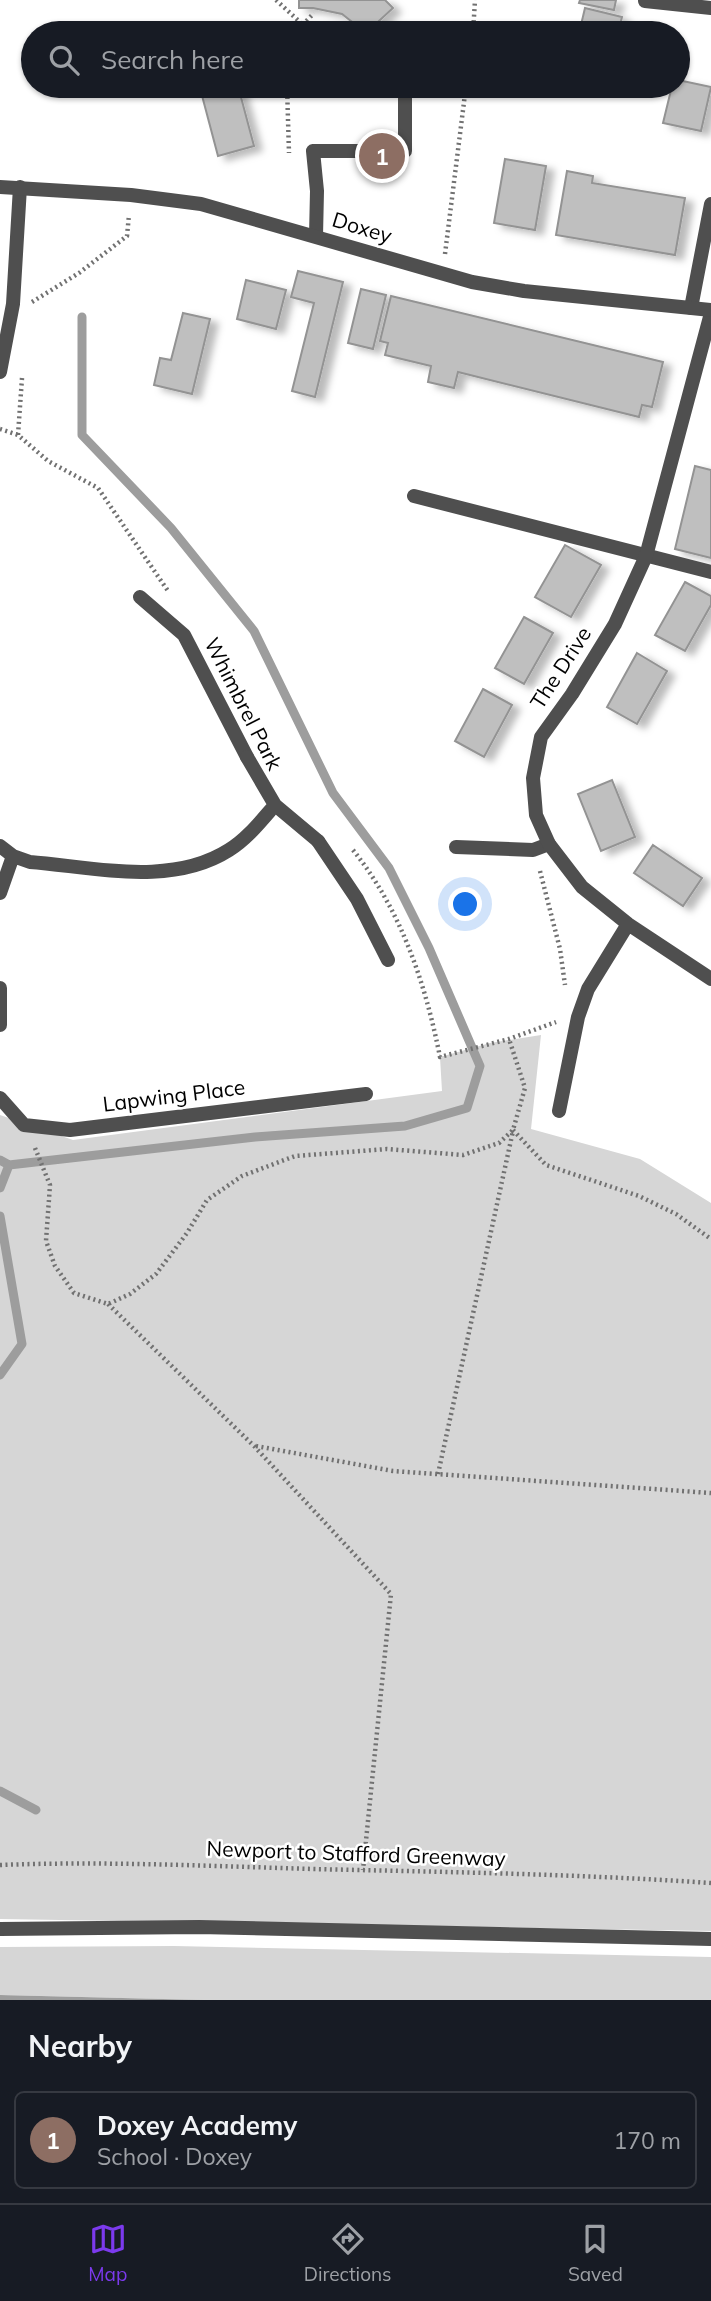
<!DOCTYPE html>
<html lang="en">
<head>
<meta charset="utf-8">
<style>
	body { margin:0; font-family:Mulish,sans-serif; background:#20242c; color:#f1f3f6 }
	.you { position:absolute; left:466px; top:905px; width:24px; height:24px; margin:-18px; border:5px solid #fff; border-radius:50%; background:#1a73e8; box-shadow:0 0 0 10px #1a73e833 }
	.badge { display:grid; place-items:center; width:46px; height:46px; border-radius:50%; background:#7c3aed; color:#fff; font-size:23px; font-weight:700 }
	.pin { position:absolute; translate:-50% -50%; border:4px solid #fff; box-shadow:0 2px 7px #0006 }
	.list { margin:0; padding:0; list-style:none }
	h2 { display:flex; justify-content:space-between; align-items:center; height:91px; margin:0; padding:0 28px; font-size:30px }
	h2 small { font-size:23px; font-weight:400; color:#9ea1a6 }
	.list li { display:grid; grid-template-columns:46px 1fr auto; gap:21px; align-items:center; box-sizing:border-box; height:98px; margin:0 14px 14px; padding:0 14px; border:2px solid #363941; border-radius:10px }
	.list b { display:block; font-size:26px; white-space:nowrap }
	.list p { margin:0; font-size:23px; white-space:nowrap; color:#9ea1a6 }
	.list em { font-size:23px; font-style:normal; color:#9ea1a6 }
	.icon { flex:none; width:38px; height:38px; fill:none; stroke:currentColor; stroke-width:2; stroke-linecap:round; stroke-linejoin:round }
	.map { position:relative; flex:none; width:711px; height:2000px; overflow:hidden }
	.search { position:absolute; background:#171b24; box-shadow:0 2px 5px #0004; left:21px; right:21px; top:21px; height:77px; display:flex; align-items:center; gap:18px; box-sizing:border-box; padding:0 24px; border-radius:38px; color:#9ea1a6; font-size:26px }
	.sheet { height:203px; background:#171b24 }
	nav { display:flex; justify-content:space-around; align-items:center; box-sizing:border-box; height:98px; border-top:2px solid #363941; background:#171b24; font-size:19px; color:#9ea1a6 }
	nav a { display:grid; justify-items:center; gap:4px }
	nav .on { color:#7c3aed }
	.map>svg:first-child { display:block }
	.green { fill:#d6d6d6 }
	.water { fill:#9d9d9d }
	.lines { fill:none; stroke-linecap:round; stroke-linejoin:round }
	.stream { stroke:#9d9d9d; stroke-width:9 }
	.building { fill:#bfbfbf; stroke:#939393; stroke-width:2; filter:url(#shadow) }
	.path { stroke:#717171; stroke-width:4.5; stroke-dasharray:2 3.5; stroke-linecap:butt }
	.service { stroke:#4f4f4f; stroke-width:14 }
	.minor { stroke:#4f4f4f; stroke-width:14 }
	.tertiary { stroke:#4f4f4f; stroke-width:14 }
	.labels { text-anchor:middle; stroke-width:5; stroke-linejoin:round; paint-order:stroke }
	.street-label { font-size:21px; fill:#000; stroke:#fff }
</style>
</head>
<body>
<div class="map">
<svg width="711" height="2000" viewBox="0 0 711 2000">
	<defs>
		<filter id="shadow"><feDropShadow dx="8" dy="4.5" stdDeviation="3.5" flood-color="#0004"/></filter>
	</defs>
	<rect width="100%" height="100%" fill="#fff"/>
	<!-- green -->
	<path class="green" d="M541 1035 531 1129 640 1159 711 1203V1931L0 1919V1115L73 1140 442 1091 440 1057 490 1043Z
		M174 1946 711 1957V2000H204L0 1995V1947Z"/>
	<!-- water -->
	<path class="water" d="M0 1995 204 2000H0Z"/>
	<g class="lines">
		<!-- stream -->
		<path class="stream" d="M0 1160 9 1165 255 1137 405 1126 467 1108 480 1066 429 948 389 868 333 793 254 631 171 528 82 435V317
			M0 1188 9 1165
			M0 1216 22 1344 0 1375
			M0 1791 36 1810"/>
	</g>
	<!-- building -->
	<path class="building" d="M299 0H385L393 8 366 33 342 14 313 8H299Z
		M580 0H616L614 10 579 3Z
		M585 8 622 17 618 33 580 29Z
		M678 80 711 87 701 131 663 123 672 86H678Z
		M209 86H238L254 146 218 156 200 88Z
		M505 159 546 166 535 230 494 223Z
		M567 171 593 176 592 183 685 198 675 255 556 235Z
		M298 271 343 282 315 397 292 391 314 303 291 297Z
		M246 280 286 290 276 329 237 319Z
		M361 289 386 295 373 349 348 343Z
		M391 296 663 362 652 407 642 405 639 417 458 372 454 388 428 382 431 366 385 355 388 343 380 341Z
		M183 313 210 319 192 394 154 385 160 358 171 360Z
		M695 466 711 470V558L675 549Z
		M565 545 601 565 571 617 535 597Z
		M685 582 711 596V605L685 651 655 635Z
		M524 617 553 633 524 684 495 668Z
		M637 653 667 671 637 724 607 707Z
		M483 689 512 705 484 757 455 741Z
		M612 780 635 837 601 851 578 794Z
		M653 845 702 878 683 906 634 873Z"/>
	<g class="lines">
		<!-- path -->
		<path class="path" d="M276 0 301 23
			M295 33 314 13
			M473 33 475 0
			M287 86 289 153
			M445 254 466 86
			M32 302 79 273 127 236 129 215
			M22 378 18 435 48 461 98 488 168 591
			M0 429 18 435
			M353 850C401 910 425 982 440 1057L509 1039 556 1022
			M540 871 560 949 565 985
			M513 1130 546 1165 639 1196 676 1214 711 1239
			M35 1148 50 1185 46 1241 55 1266 74 1293 108 1304 130 1294 156 1274 187 1233 207 1200 242 1176 295 1156 387 1149 463 1155 499 1143 513 1130 525 1088 509 1039
			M108 1304 254 1446 391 1594 363 1870
			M256 1446 393 1471 711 1493
			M438 1474 513 1131
			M0 1865C104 1861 209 1866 313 1869 446 1872 579 1874 711 1883"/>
		<!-- service -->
		<path class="service" d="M316 236 317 191 313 151H405V87
			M414 496 711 572
			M140 597 184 635 247 757
			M318 841 357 899 388 960
			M456 847 533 850 549 844
			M0 1929 199 1927 711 1939"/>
		<!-- minor -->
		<path class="minor" d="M645 1 711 8
			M691 308 711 204
			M711 313 646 556 615 624 572 694 541 737 533 778 536 815 549 844 582 887 628 924 711 979
			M0 372 13 304 20 187
			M247 757 275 805 318 841
			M0 846 13 856 0 893
			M13 856 30 862C94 867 171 887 229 850 247 839 261 821 275 805
			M0 988V1025
			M0 1098 24 1125 70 1130 366 1094
			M559 1111 578 1017 588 989 628 924"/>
		<!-- tertiary -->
		<path class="tertiary" d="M0 187 131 195 201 204 472 282 524 291 711 310"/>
	</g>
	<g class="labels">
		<!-- street labels -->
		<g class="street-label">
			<text transform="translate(362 228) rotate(17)" y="7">Doxey</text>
			<text transform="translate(561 668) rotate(-57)" y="7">The Drive</text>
			<text transform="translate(243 704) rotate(63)" y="7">Whimbrel Park</text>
			<text transform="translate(174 1096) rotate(-7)" y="7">Lapwing Place</text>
			<text transform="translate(356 1854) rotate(2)" y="7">Newport to Stafford Greenway</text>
		</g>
	</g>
</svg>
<div class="you"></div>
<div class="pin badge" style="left:382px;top:156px;background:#8d6e63">1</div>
<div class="search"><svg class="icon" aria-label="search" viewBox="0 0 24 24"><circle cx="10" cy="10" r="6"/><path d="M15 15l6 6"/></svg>Search here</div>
</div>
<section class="sheet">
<h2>Nearby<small></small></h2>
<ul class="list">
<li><span class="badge" style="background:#8d6e63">1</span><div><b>Doxey Academy</b><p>School · Doxey</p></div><em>170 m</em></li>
</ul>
</section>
<nav>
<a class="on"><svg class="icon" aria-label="map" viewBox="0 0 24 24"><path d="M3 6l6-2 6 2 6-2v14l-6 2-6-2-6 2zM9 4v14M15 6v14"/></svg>Map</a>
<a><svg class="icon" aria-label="directions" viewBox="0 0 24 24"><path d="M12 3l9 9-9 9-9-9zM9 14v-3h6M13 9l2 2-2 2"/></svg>Directions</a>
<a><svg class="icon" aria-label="saved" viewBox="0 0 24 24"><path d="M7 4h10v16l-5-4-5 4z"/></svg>Saved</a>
</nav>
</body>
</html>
